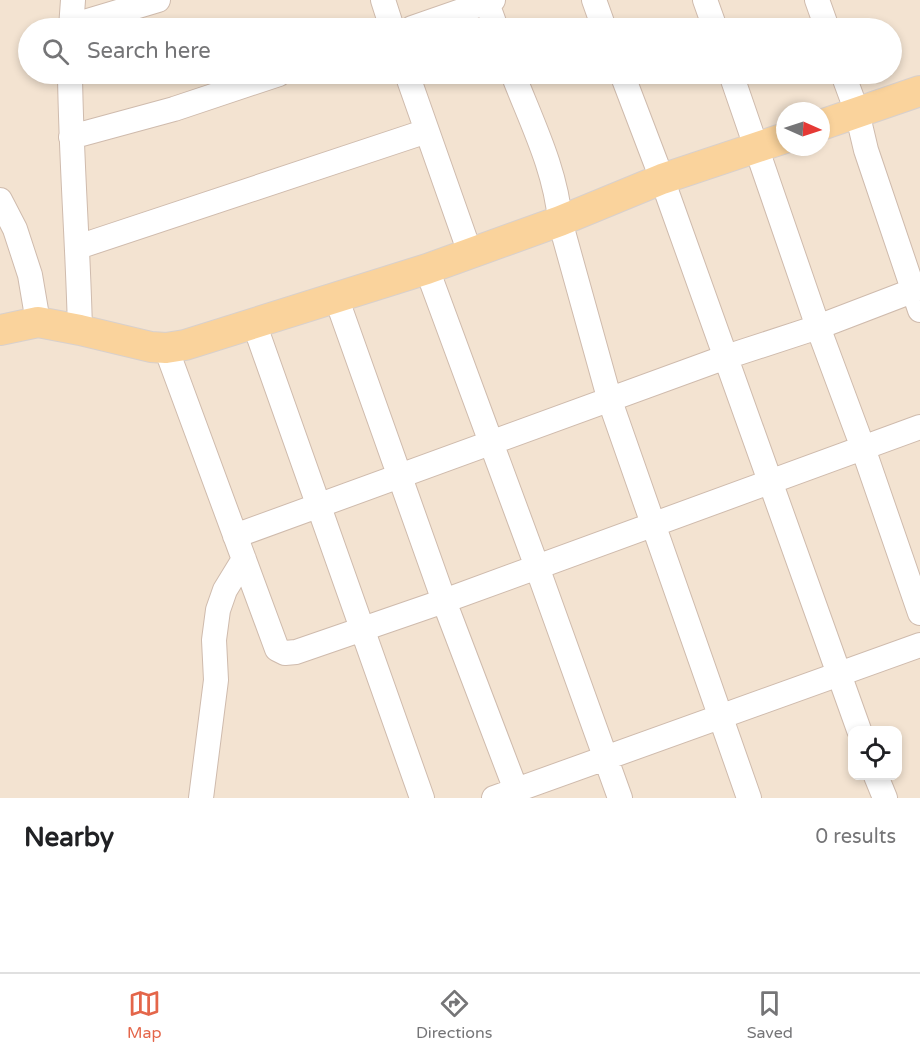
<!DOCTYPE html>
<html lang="en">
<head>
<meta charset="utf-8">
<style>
	body { margin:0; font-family:"Varela Round",sans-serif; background:#f6f6f6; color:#202124 }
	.controls { position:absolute; right:18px; bottom:18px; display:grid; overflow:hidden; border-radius:12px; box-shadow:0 3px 9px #0003 }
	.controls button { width:54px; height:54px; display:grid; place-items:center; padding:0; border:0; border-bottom:2px solid #e0e0e0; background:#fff; color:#202124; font:30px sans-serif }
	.compass { position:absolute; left:776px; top:102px; width:54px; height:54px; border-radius:50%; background:#fff; box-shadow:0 3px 9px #0003; rotate:93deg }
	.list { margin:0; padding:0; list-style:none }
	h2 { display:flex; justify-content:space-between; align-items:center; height:78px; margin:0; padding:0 24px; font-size:26px }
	h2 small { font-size:20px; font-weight:400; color:#757577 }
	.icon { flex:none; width:33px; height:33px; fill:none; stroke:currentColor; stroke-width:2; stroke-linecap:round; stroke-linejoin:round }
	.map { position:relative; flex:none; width:920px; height:798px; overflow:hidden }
	.search { position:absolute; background:#fff; box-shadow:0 3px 9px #0003; left:18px; right:18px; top:18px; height:66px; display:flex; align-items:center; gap:15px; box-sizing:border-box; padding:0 21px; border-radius:33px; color:#757577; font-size:22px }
	.sheet { height:174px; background:#fff }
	nav { display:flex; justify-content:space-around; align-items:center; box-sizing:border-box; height:84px; border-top:2px solid #e0e0e0; background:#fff; font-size:16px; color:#757577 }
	nav a { display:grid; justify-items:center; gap:3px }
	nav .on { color:#e4664a }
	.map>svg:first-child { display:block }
	.residential { fill:#f3e3d1; fill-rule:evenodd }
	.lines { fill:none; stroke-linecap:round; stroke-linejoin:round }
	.minor-casing { stroke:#cfbbad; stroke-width:26 }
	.major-casing { stroke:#d8d0cc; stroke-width:32 }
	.minor { stroke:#fff; stroke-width:24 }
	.major { stroke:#fad39c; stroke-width:30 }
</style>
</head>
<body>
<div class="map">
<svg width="920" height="798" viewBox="0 0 920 798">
	<rect width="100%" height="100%" fill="#fcf1e3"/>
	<!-- residential -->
	<path class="residential" d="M0 0H920V798H0ZM28 28H892V74H28ZM785 111H821V147H785ZM852 730H898V776H852Z"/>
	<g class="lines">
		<defs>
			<path id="minor" d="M383 0 392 28
				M486 0 496 28
				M594 0 604 28
				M705 0 715 28
				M817 0 827 28
				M71 26 158 0
				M71 28 73 0
				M412 28 493 0
				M70 74C71 159 78 244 80 330
				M407 74 470 253
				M513 74C531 121 556 170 560 221L610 401 749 798
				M622 74 662 179 859 730
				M731 74 818 327 863 448 920 613
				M843 74 857 112 866 150 920 310
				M71 137 174 109 279 74
				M0 200 15 229 30 275 38 322
				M78 247 427 131
				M427 269 537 567 620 798
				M336 297 444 601 519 798
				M254 323 422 798
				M166 348 277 649 285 653 296 652 444 601 920 427
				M235 536 726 357 818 327 920 288
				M876 776 885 798
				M201 798 216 680 214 640 218 610 225 590 244 559
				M494 798 920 645"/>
			<path id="major" d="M821 125 920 91
				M0 330 38 322 80 330 151 347 166 348 185 345 427 269 560 221 662 179 785 138"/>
		</defs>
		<!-- minor casing -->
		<use href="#minor" class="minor-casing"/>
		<!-- major casing -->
		<use href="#major" class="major-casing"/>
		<!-- minor -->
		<use href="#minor" class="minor"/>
		<!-- major -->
		<use href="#major" class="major"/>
	</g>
</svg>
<div class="controls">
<button><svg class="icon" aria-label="locate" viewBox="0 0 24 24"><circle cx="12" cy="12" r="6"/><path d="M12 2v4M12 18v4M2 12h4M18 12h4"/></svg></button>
</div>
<svg class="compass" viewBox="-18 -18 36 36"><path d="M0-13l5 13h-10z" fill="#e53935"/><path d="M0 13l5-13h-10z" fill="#757577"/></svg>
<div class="search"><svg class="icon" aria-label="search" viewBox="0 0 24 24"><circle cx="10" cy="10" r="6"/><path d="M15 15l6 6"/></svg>Search here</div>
</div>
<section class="sheet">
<h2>Nearby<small>0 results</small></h2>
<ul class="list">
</ul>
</section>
<nav>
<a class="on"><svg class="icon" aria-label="map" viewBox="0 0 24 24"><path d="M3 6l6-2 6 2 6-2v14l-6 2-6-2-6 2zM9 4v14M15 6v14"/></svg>Map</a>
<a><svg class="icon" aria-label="directions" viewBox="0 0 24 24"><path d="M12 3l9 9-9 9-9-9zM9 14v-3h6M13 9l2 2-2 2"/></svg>Directions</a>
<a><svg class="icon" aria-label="saved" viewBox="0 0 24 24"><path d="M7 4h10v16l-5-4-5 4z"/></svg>Saved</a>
</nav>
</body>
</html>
